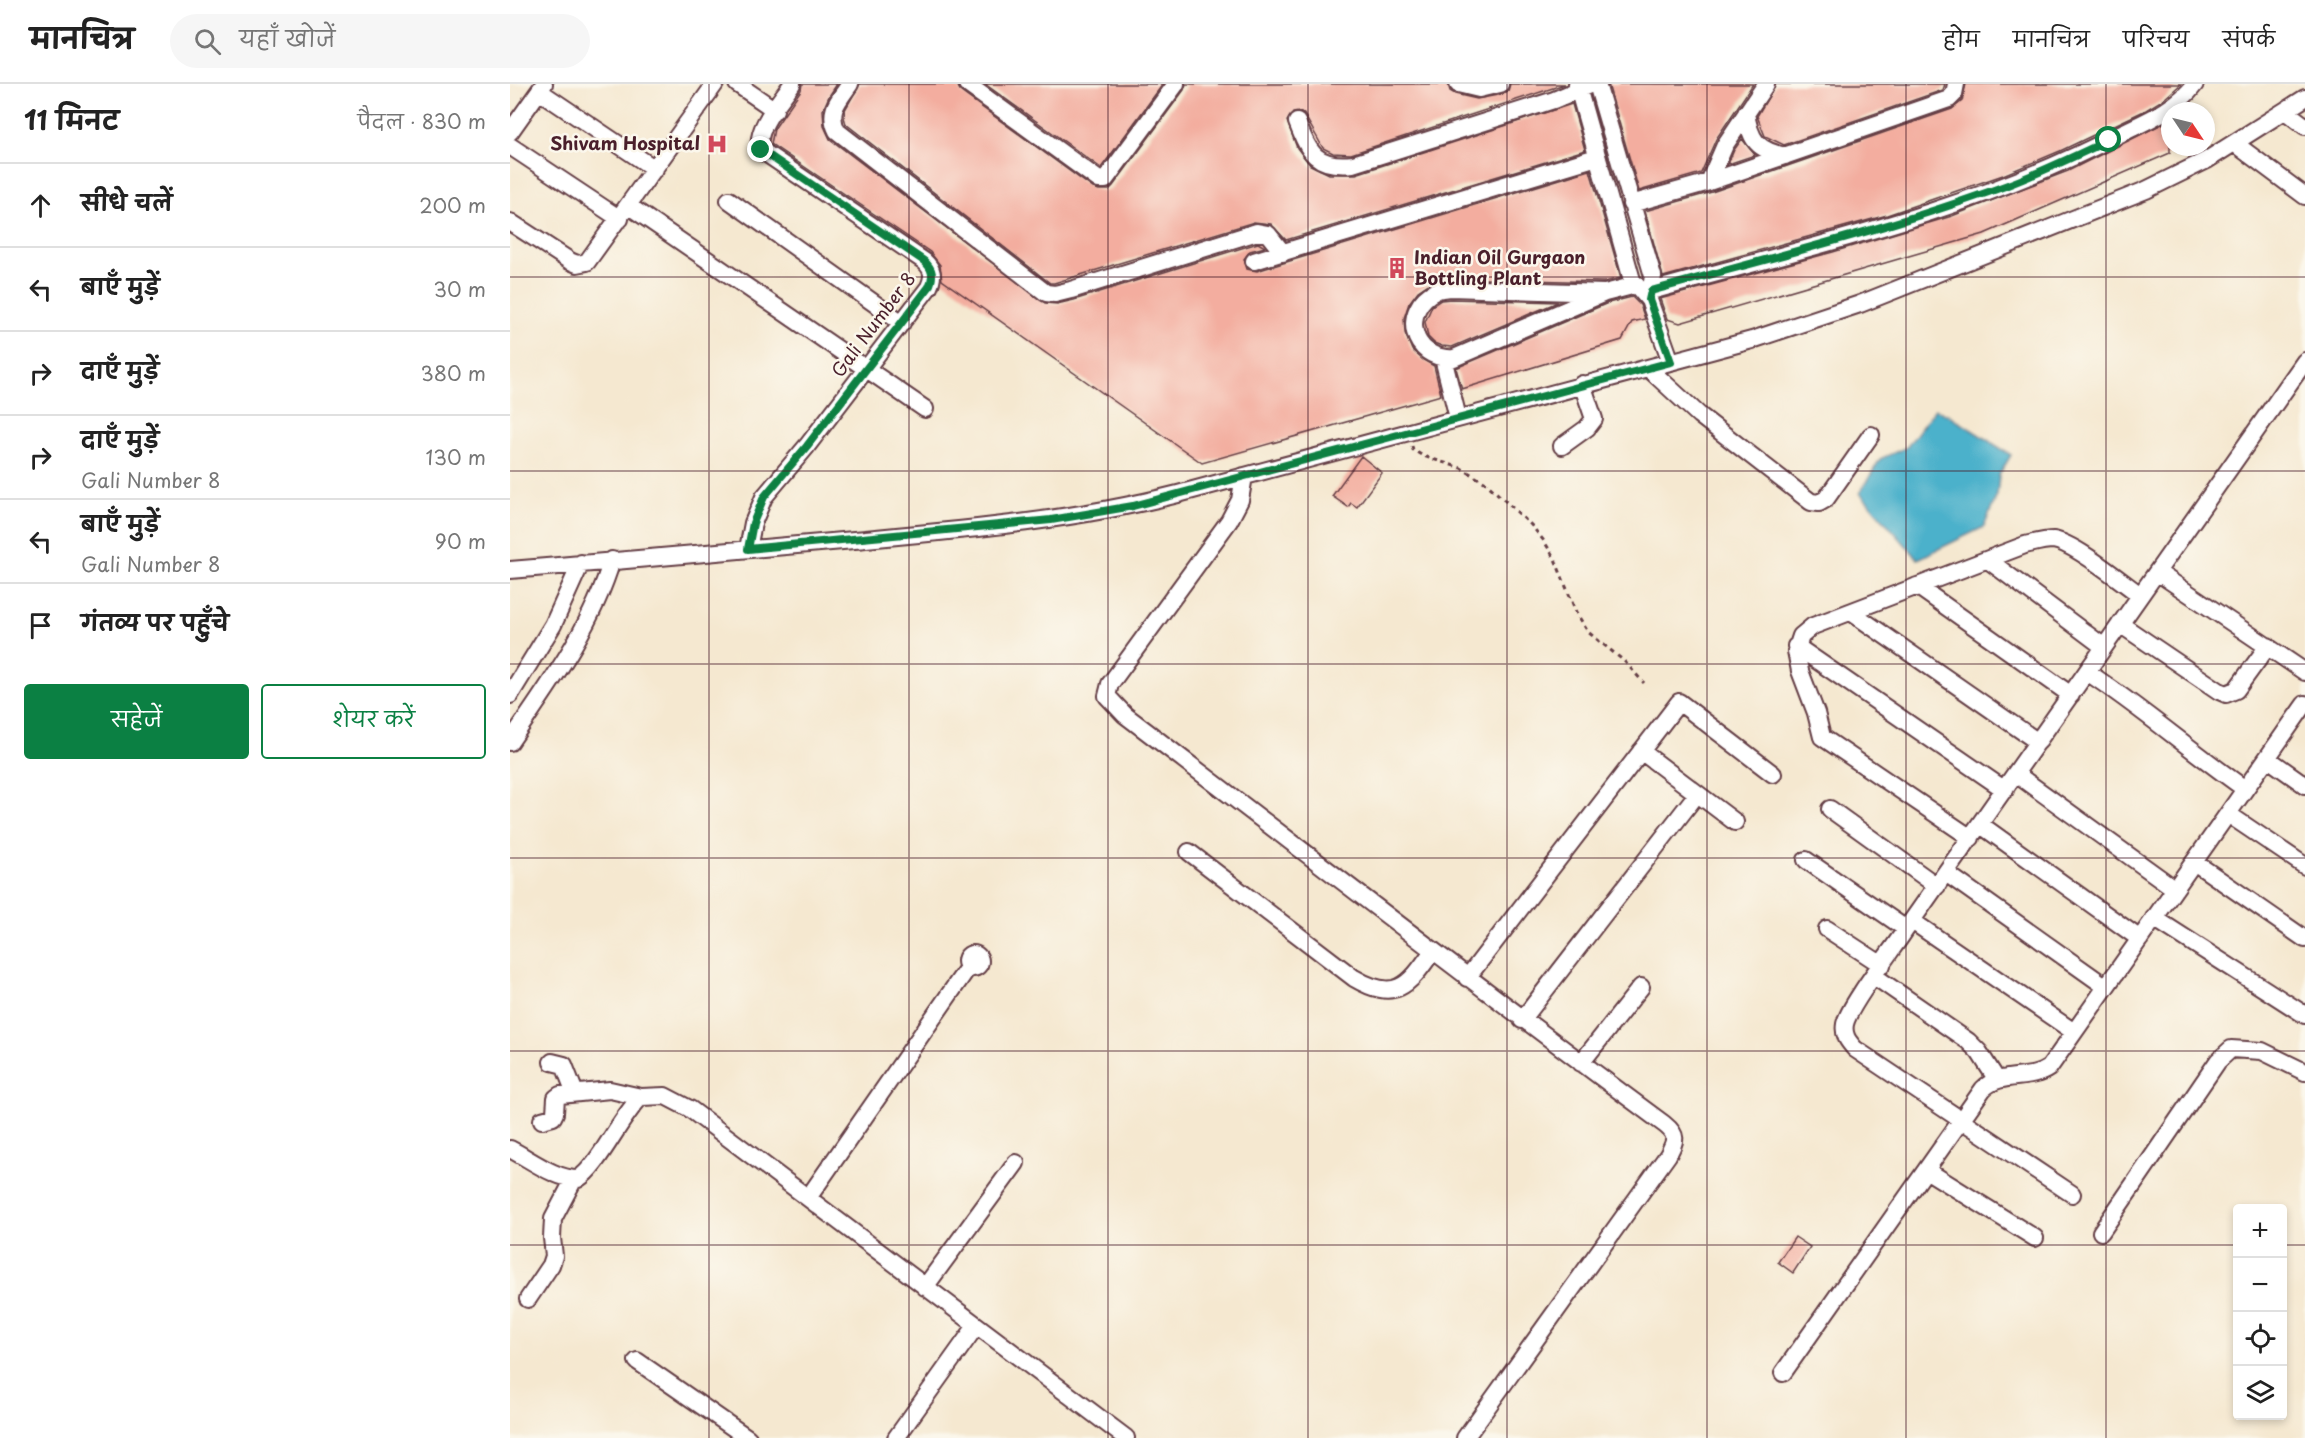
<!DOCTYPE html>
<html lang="hi">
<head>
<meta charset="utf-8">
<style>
	body { margin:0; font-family:"Playpen Sans","Playpen Sans Deva",sans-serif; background:#f6f6f6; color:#222 }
	.controls { position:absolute; right:18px; bottom:18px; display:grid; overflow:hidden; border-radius:6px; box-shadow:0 3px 9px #0003 }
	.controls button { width:54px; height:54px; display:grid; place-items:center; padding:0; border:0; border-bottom:2px solid #e0e0e0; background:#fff; color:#222; font:30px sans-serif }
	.compass { position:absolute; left:1651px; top:18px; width:54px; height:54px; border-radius:50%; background:#fff; box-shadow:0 3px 9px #0003; rotate:125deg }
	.stop { position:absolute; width:18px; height:18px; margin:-14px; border:4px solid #0b8043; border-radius:50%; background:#fff }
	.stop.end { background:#0b8043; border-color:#fff; box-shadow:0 2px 6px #0008 }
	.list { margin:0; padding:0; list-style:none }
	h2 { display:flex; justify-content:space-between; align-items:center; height:78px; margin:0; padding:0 24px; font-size:26px }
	h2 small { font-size:20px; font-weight:400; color:#767676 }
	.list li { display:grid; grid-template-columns:39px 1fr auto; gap:18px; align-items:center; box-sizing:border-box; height:84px; padding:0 24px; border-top:2px solid #e0e0e0 }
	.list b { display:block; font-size:22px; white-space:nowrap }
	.list p { margin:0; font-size:20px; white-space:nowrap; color:#767676 }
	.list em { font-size:20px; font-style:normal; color:#767676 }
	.actions { display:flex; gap:12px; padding:18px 24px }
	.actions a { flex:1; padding:14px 0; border:2px solid #0b8043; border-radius:6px; text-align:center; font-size:21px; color:#0b8043 }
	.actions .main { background:#0b8043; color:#fff }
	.icon { flex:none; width:33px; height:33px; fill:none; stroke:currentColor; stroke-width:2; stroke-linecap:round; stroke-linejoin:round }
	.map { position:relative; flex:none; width:1795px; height:1354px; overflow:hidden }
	header { display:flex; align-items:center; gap:36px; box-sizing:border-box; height:84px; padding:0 30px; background:#fff; border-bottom:2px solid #e0e0e0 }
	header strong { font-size:28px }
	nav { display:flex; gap:33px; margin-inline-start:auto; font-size:21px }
	.search { width:420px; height:54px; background:#f6f6f6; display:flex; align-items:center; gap:15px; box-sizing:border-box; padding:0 21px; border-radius:33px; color:#767676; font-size:22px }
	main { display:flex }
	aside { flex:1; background:#fff }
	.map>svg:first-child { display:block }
	.water { fill:#4cb1cb; stroke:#4b687b; stroke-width:1.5 }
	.building { fill:#f3ad9f }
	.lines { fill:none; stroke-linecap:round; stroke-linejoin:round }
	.minor-casing { stroke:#643d44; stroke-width:20 }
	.path { stroke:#643d44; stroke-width:3; stroke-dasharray:4.5 4.5; stroke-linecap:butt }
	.minor { stroke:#fff; stroke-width:16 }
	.route { stroke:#0b8043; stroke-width:8 }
	.grid { fill:none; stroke:#4a1f2b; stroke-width:1.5; stroke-opacity:0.55 }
	.labels { text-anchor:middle; stroke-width:5; stroke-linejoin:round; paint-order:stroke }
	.poi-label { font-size:18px; font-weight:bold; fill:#4a1f2b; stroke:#fbf7ec; text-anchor:end }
	.street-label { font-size:18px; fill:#4a1f2b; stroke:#fbf7ec }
</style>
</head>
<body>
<header>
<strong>मानचित्र</strong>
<div class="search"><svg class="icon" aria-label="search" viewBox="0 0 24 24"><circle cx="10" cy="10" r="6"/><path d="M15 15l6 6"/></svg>यहाँ खोजें</div>
<nav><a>होम</a><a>मानचित्र</a><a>परिचय</a><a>संपर्क</a></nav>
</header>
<main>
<aside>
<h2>11 मिनट<small>पैदल · 830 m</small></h2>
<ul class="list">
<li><svg class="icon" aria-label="ahead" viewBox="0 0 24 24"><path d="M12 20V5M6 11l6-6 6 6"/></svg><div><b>सीधे चलें</b></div><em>200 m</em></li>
<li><svg class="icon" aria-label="left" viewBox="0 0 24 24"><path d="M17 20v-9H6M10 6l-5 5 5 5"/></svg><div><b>बाएँ मुड़ें</b></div><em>30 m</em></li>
<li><svg class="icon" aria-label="right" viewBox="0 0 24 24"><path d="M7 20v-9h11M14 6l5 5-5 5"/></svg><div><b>दाएँ मुड़ें</b></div><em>380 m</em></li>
<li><svg class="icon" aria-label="right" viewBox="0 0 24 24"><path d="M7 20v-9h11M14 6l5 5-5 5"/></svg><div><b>दाएँ मुड़ें</b><p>Gali Number 8</p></div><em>130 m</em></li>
<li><svg class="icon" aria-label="left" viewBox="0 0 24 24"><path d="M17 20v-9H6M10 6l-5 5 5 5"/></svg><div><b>बाएँ मुड़ें</b><p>Gali Number 8</p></div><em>90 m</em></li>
<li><svg class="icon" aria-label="arrive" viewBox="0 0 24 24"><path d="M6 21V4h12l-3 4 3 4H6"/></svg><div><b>गंतव्य पर पहुँचे</b></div></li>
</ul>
<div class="actions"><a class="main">सहेजें</a><a>शेयर करें</a></div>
</aside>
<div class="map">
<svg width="1795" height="1354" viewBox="0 0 1795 1354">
	<rect width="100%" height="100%" fill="#fbf7ec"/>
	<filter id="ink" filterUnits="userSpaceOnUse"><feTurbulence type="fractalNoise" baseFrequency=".0167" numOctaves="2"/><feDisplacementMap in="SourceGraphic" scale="12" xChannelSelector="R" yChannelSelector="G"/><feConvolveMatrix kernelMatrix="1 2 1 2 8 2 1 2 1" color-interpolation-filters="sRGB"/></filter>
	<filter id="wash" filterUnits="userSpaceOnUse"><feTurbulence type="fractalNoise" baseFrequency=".008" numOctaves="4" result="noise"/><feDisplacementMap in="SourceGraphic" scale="24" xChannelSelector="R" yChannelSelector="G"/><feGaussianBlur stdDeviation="1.35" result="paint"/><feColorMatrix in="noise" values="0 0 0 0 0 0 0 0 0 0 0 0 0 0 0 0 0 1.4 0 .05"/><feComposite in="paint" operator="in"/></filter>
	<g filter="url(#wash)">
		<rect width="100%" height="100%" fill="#f5e8d0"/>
		<!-- water -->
		<path class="water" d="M1425 325 1440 332 1501 371 1489 391 1487 411 1474 443 1408 475 1350 409 1370 375 1397 363Z"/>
		<g id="blocks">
			<!-- building -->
			<path class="building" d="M292 0H327L319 12 313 26 314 42 320 55 535 219 547 220 564 216 748 159 755 163 740 167 734 175 737 185 747 187 1080 86 1111 194 1094 198 940 194 923 197 908 207 899 219 894 234 895 249 902 266 913 276 924 282 931 311 692 379 432 196 430 181 420 168 261 60 264 45 291 6Z
				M350 0H447L451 8 583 104 589 106H599L603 102 674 6 676 0H938L940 7 945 10 967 15 993 10 998 7 1000 0H1055L841 70 823 69 813 64 794 30 789 28 783 29 777 37 787 64 800 81 819 90H846L1062 20 1075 66 776 156 761 140 744 138 544 199H540L336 40 334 33 335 26Z
				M475 0H653L591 84Z
				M1098 0H1243L1206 55 1191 89 1129 107Z
				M1266 0H1435L1433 6 1274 61 1255 52 1247 32Z
				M1456 0H1671L1654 15 1636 26 1550 67 1493 91 1377 131 1153 193 1135 127 1202 108 1442 25 1452 17Z
				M1660 36V69L1474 150 1170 239 1157 235 1150 215 1323 168 1442 132 1558 87Z
				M1232 55 1245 71 1218 80 1224 66Z
				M1122 213 1130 221 1135 235 1122 238 1112 256 952 305 946 284 1098 219Z
				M941 215 1048 218 942 263 932 262 924 259 918 253 915 238 922 222 931 216Z
				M851 372 872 389 847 423 841 419 838 423 822 412Z
				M1285 1153 1300 1163 1283 1189 1268 1178Z"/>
		</g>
	</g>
	<g filter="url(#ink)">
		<use href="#blocks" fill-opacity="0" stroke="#643d44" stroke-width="1.5"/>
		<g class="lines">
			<defs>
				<path id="minor" d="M227 0 265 26
					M340 0C329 16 317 27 327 47L536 209 545 210 561 206 747 148 758 150 773 169
					M457 0 589 96H595L601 88 666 0
					M948 0 969 5 990 0
					M1067 0 1122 196 1139 216 1161 278
					M1087 0 1143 192 1139 216
					M29 7 145 85
					M1775 27 1795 42
					M1236 29C1240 57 1248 66 1275 72
					M787 38C799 69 806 84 843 80L1044 16 1082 0
					M0 48 34 0
					M1724 59 1795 112
					M0 62 110 135
					M1199 98 1215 61 1256 0
					M219 116 392 239
					M1121 120 1199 98 1439 15 1444 10 1446 0
					M119 122 415 325
					M0 138 60 177 67 180 77 178 205 0
					M744 177 1087 73
					M1141 207C1299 163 1463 127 1610 50 1637 37 1667 25 1685 0
					M1095 209 944 274C900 277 890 224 926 207 929 205 936 205 940 204L1095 209 1126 201
					M933 274 948 334
					M1138 284 1189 331 1301 418 1309 419 1316 415 1361 351
					M1052 362 1077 344 1084 335 1072 300
					M734 392 730 416 719 437 600 600 597 612 615 631C794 767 972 906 1154 1040 1168 1051 1166 1056 1158 1071L955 1354
					M238 465 243 439 254 413 297 362 419 203C424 192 423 185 414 177L251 66C243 47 271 16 282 0
					M1478 476 1594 563
					M0 486C115 477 230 466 344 456 453 446 562 437 668 410L1242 256 1350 220 1636 106 1697 76 1795 14
					M1647 488 1795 588
					M1407 502 1561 611
					M1341 528 1528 658
					M1610 540 1709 607 1716 610 1726 606 1758 562
					M1286 562 1495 706
					M1577 588C1632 624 1681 667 1735 705
					M0 611 43 541 71 479
					M0 658C39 601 82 543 102 476
					M1131 667 1225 738
					M1757 674 1795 701
					M1506 690 1665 805
					M1320 725 1427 802
					M1718 730 1795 782
					M1471 741 1630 855
					M1461 754 1312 653 1306 629 1290 587 1286 567 1291 552 1303 542 1515 461C1524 459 1534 456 1543 456 1563 458 1612 498 1630 511
					M679 768 844 894C885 918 898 903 922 868
					M1296 776 1396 845
					M1684 778 1795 855
					M1436 789 1595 902
					M1644 834 1795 931
					M1402 837 1564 948
					M1317 845 1372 881
					M456 877a7 7 0 1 1 14 0a7 7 0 1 1-14 0Z
					M1364 892 1458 957 1469 968 1487 996
					M957 894 1169 618 1263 690
					M1012 936 1187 710
					M42 978 54 981 65 1009
					M1071 979 1131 903
					M32 1036 43 1033 45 1029 46 1014 50 1011 100 1006 131 1013
					M0 1065C20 1075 45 1095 68 1095 89 1082 110 1033 131 1013L155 1012 180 1025 616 1354
					M1416 1086 1525 1154
					M1562 1110 1345 965C1338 957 1333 951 1335 940 1339 921 1383 865 1396 845L1795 277
					M298 1114 459 882
					M1591 1148 1708 977 1721 965 1752 967 1795 988
					M415 1203 506 1079
					M18 1215 41 1181 44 1172 42 1154 43 1135 64 1095
					M127 1277 238 1354
					M1273 1289 1473 1005C1491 987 1519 998 1539 984L1795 620
					M386 1354 466 1242"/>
			</defs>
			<!-- minor casing -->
			<use href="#minor" class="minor-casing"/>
			<!-- path -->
			<path class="path" d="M902 362 903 366 913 372 951 384 976 399 1021 441 1034 457 1045 475 1066 528 1078 548 1114 577 1134 599"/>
			<!-- minor -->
			<use href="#minor" class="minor"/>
		</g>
	</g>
	<g class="lines" filter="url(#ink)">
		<!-- route -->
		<path class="route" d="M251 66 414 177C423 185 424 192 419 203L297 362 254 413 243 439 238 465 541 436 623 422 1161 278 1139 216 1141 207C1259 174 1379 145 1495 102 1530 89 1565 72 1599 56"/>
	</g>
	<!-- grid -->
	<path class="grid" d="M199 0V1354M399 0V1354M598 0V1354M798 0V1354M997 0V1354M1197 0V1354M1396 0V1354M1596 0V1354M0 193H1795M0 387H1795M0 580H1795M0 774H1795M0 967H1795M0 1161H1728M1772 1161H1795"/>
	<!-- icons -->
	<defs>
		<symbol id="hospital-bare" viewBox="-9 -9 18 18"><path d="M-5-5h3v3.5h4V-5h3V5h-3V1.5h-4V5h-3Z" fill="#d1495b" stroke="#fbf7ec" stroke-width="2.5" paint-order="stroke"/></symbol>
		<symbol id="building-bare" viewBox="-9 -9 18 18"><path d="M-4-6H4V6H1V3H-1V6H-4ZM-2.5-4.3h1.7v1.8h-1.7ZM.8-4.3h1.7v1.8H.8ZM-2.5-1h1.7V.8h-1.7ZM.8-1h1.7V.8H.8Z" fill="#d1495b" stroke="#fbf7ec" stroke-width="2.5" paint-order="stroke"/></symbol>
	</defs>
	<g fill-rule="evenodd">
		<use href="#hospital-bare" x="192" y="45" width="30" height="30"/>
		<use href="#building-bare" x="872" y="169" width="30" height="30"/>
	</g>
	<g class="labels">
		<!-- poi labels -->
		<g class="poi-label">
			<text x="190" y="66">Shivam Hospital</text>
			<text x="904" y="180" text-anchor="start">Indian Oil Gurgaon<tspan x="904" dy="21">Bottling Plant</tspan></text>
		</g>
		<!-- street labels -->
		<g class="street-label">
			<text transform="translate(364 241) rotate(-53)" y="6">Gali Number 8</text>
		</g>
	</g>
</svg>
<div class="controls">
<button>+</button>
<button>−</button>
<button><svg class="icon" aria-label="locate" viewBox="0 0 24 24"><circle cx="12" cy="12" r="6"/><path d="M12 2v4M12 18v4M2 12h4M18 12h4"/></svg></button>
<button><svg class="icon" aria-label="layers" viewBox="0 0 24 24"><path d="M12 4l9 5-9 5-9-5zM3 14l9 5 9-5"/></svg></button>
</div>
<svg class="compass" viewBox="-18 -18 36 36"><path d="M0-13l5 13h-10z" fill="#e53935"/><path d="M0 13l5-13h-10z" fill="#767676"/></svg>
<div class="stop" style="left:1599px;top:56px"></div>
<div class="stop end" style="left:251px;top:66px"></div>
</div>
</main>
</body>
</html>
